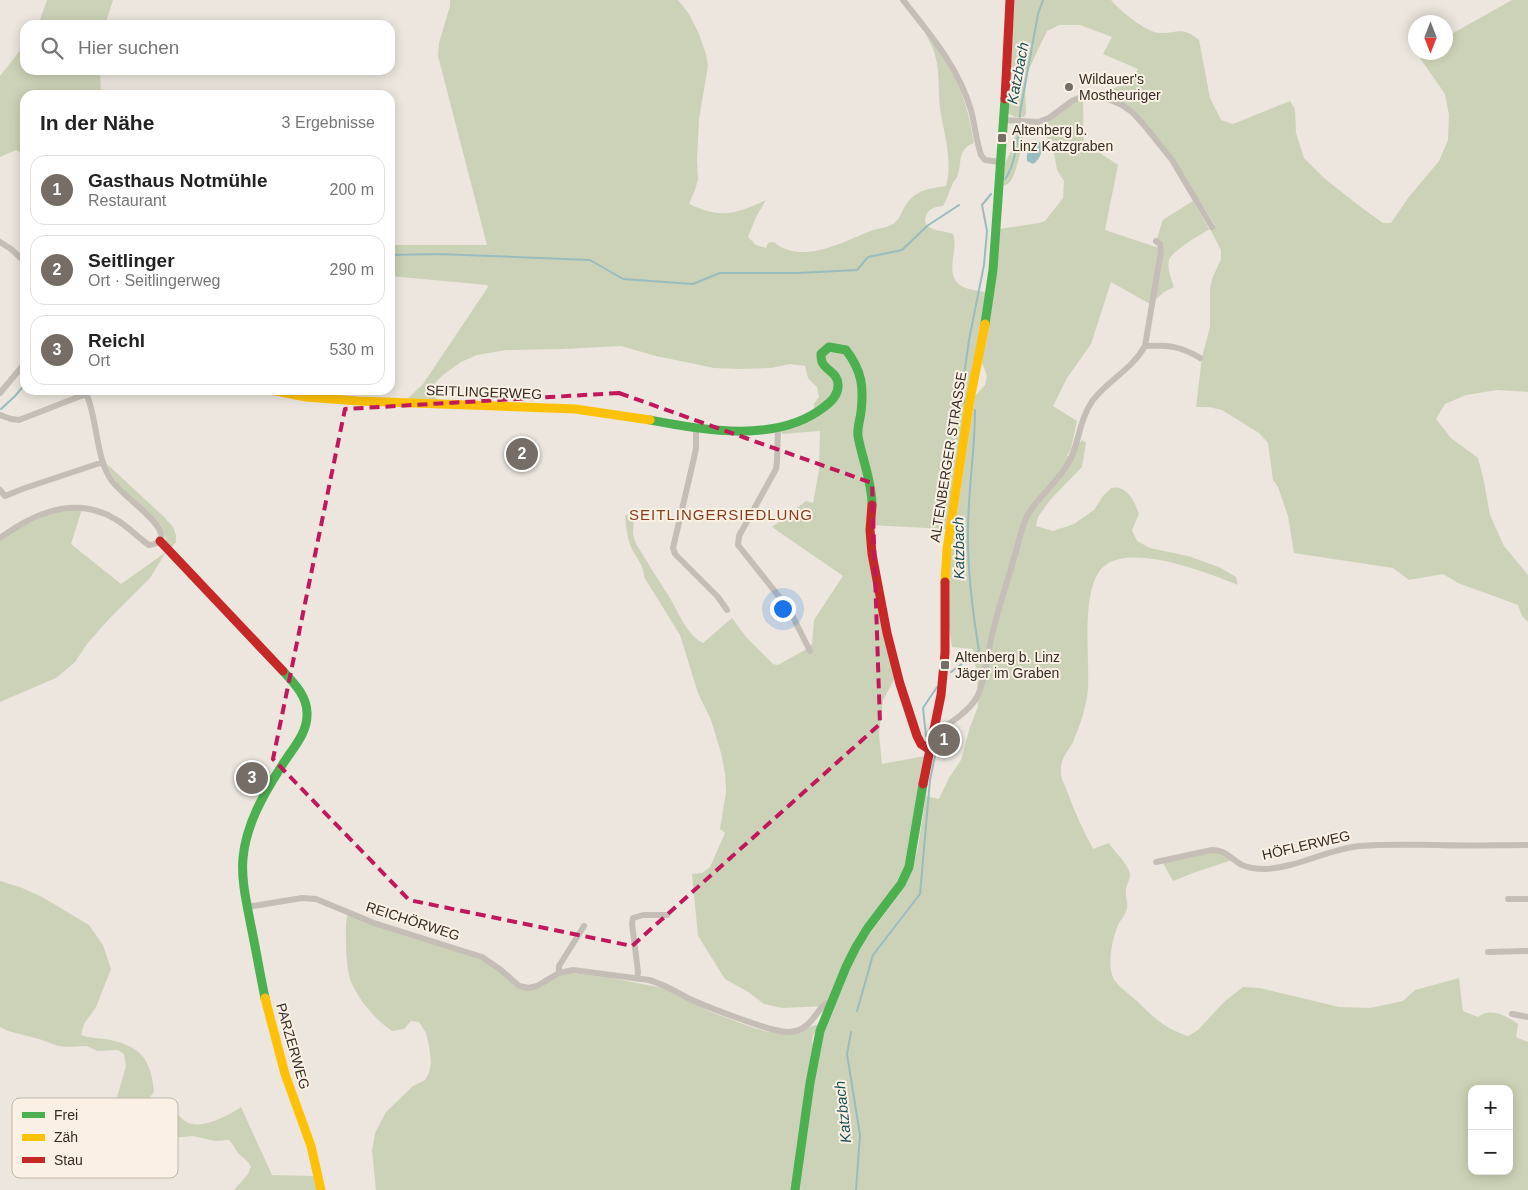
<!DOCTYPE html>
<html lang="de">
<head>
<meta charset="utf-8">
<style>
	body { margin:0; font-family:Helvetica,sans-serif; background:#f6f6f6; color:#222 }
	.controls { position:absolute; right:15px; bottom:15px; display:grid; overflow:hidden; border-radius:10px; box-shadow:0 2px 12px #0003 }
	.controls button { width:45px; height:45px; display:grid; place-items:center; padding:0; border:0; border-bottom:1px solid #e0e0e0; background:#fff; color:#222; font:25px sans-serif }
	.compass { position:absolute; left:1408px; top:15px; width:45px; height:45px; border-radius:50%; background:#fff; box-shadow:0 2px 12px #0003; rotate:180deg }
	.you { position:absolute; left:782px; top:608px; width:18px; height:18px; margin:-12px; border:4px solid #fff; border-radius:50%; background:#1a73e8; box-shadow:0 0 0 8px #1a73e833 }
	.badge { display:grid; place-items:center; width:32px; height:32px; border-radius:50%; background:#756d66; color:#fff; font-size:16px; font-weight:700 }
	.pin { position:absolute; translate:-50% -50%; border:2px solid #fff; box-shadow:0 1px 5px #0006 }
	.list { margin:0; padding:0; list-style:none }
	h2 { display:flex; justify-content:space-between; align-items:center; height:65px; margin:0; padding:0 20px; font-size:21px }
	h2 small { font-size:16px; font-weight:400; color:#767676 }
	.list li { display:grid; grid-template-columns:32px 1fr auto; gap:15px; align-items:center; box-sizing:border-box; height:70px; margin:0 10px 10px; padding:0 10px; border:1px solid #e0e0e0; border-radius:15px }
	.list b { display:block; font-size:19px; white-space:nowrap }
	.list p { margin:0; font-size:16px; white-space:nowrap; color:#767676 }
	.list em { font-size:16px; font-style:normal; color:#767676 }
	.icon { flex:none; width:28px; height:28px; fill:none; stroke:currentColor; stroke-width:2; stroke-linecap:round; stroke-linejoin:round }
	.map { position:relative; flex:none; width:1528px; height:1190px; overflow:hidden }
	.search { position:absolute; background:#fff; box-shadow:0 2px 12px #0003; left:20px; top:20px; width:375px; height:55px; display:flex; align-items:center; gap:12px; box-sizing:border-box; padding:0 18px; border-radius:15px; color:#767676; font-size:19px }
	.panel { position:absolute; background:#fff; box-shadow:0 2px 12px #0003; left:20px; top:90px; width:375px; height:305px; border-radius:15px }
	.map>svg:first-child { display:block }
	.green { fill:#ccd2b7; fill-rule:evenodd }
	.water { fill:#99bcbe }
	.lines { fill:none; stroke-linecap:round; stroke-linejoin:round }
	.stream { stroke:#99bcbe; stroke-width:2 }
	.street { stroke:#c4beb7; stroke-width:6 }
	.fast { stroke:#4caf50; stroke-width:9 }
	.slow { stroke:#ffc107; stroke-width:9 }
	.jam { stroke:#c62828; stroke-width:9 }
	.marked { fill:none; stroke:#c2185b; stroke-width:4; stroke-dasharray:10 6; stroke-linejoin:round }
	.poi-dot { fill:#756d66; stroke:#faf1e4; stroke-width:2 }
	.labels { text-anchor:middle; stroke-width:4; stroke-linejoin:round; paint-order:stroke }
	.poi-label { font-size:14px; fill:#352c26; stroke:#faf1e4; text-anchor:start }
	.street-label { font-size:14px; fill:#352c26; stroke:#faf1e4 }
	.water-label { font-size:15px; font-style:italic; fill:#1a5058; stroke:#faf1e4 }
	.neighbourhood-label { font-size:15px; letter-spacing:1px; fill:#883c1b; stroke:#faf1e4 }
	.key { fill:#faf1e4; stroke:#bfb6ab; stroke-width:1 }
	.key-label { font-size:14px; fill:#352c26 }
</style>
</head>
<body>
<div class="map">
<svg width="1528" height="1190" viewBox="0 0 1528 1190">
	<rect width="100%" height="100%" fill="#ece6de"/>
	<!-- green -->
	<path class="green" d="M47 0H113L105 25H38Z
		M450 0H678L689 14 699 34 706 54 708 66 699 119 697 160 698 179 695 190 689 204C721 219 735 214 766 200L756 217 748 237 756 245 766 248 768 243 774 242C800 265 841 243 868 232 876 228 885 229 893 224 898 221 901 214 904 208 914 190 927 189 946 186 953 161 944 134 940 109 938 91 940 72 935 55 933 47 929 40 925 34 955 67 967 99 974 143 956 150 963 162 957 177 956 179 954 181 953 183 949 191 948 198 943 206 935 207 929 208 926 216 920 232 945 230 953 234 956 242 954 249 953 258 949 286 962 289 986 292L946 529 869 525 896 676 883 700 879 734 882 764 925 756 905 866 827 1006 782 1008 764 1004 748 992 725 979 698 936 692 874 702 873 710 867 725 833 720 829 726 792 725 773 721 753 711 720 698 693 680 635 644 577C644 565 636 558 631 547 627 537 626 526 625 515L634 516 633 534 636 544C648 563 659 581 671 600 680 615 687 635 703 643L732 618 747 638 773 664 778 665 805 650 812 644 814 620 843 576 772 527 806 501 813 503 819 470 820 431 782 434V431L814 410V404L819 397 817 387 808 378 805 366 790 364 771 368 740 369 714 368 656 356 621 346 563 349 506 350 477 355 461 362 443 375 435 383 433 389 435 396 439 402 405 401 423 384 488 287 487 285 390 276V245H487L438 56 439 43 450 6Z
		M1015 0H1111C1119 10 1146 32 1159 33 1178 34 1181 25 1199 40L1210 98 1221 120 1233 124 1290 101 1295 109 1296 133 1304 158 1324 178 1358 205 1383 223H1391L1408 198 1439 161 1448 140 1449 115 1445 94 1420 58 1428 53 1446 52V39L1455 32 1512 0H1528V392L1497 390 1466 395 1445 404 1436 419 1451 438 1478 458 1483 477 1490 515 1504 546 1528 575V622L1522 616 1518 605 1458 583 1443 574 1409 580 1393 568 1294 553 1288 516 1278 487 1273 480 1268 443 1259 433 1222 410 1209 407H1196L1202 357 1210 327V288L1212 279 1221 259V250L1210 229C1201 234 1172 251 1169 260 1167 268 1171 278 1174 287L1164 292 1155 300 1163 252 1157 239 1162 222 1164 219 1193 201 1209 229 1215 225 1185 178 1139 116 1093 94 1128 84 1138 69 1103 54 1112 37 1080 25H1059L1047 31 1026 75 1025 87 1026 114 1024 117H1015L1007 113Z
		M25 44V70H100L101 95H25V155L16 150 0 157V76Z
		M1083 99 1084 150 1100 153 1118 165 1105 230 1159 248 1150 304 1111 282 1091 344 1067 378 1053 406 1077 421 1071 449 1067 456H1072L1078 445 1082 440 1086 443 1082 467 1050 500 1038 517 1036 526 1053 531 1074 524 1094 510 1103 496 1111 488C1114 488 1117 487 1119 488 1130 491 1136 505 1139 514L1132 530 1137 541 1150 548 1188 556 1219 567 1236 577 1238 585C1208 573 1137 545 1107 564 1079 581 1090 659 1088 688 1087 706 1080 725 1073 742 1067 754 1060 758 1061 773 1061 779 1065 785 1067 791 1074 811 1083 830 1093 849L1109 843C1114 852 1129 864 1130 875 1130 879 1127 884 1126 889 1125 896 1128 902 1127 908 1126 915 1121 919 1118 925 1112 939 1106 968 1115 981 1121 989 1131 995 1138 1002 1154 1018 1166 1029 1188 1036L1198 1030 1224 1002 1243 987 1260 988 1339 1007 1370 1008 1403 1001 1415 990 1459 978 1463 1011 1478 1017C1491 1007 1506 1016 1518 1024L1516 1037 1528 1042V1190H799L815 1075 825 1026 852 962 865 940 901 892 913 869 918 847 926 796 939 799 949 778 961 760 970 727 978 707 977 676 973 649 952 647 949 626 950 559 975 396 985 385 986 381 987 376 981 360 997 268 999 248V229L1039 223 1045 221 1063 198 1064 181 1057 170 1054 153 1041 126 1050 120 1071 103ZM1472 1089H1509V1171H1472Z
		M1017 124H1023C1026 133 1016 176 1010 182 1008 184 1005 185 1003 186L1005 163 1012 149Z
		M107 464 163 516 173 527 176 535V542L170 549C166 541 164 531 159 524 143 502 116 491 107 464Z
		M82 509 71 544 121 584 166 552 150 578 109 619 87 644 75 662 56 678 0 702V541L17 529 52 513Z
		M1210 853H1217L1232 860 1193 873 1173 881 1163 863Z
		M0 881 20 887 42 897 89 925 103 945 111 969 96 1007 84 1024 81 1035C89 1038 97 1038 105 1039 139 1045 151 1057 154 1092L146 1102 134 1123 126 1126 117 1122 113 1111 126 1066 124 1054 118 1050 97 1051 87 1046 67 1047 58 1046 39 1039 8 1031 0 1027Z
		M348 914 482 960 527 990 559 976 571 973 606 977 663 988 711 1012 754 1028 769 1032 804 1029 822 1023C816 1031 810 1035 813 1045L803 1103 792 1190H376L372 1151 375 1133 386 1112 413 1086 425 1080 429 1073 431 1062 429 1046 426 1033 419 1022 411 1021 404 1029 392 1031C375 1019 361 1003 352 984 347 974 346 953 346 941 346 932 345 923 348 914Z
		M241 1107 272 1175 314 1176 319 1190H234L248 1174 251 1167C247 1160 244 1158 239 1154 235 1150 234 1145 229 1140L215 1141 193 1136 172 1138C162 1130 166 1123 171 1113H177C180 1117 185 1122 189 1123 203 1129 230 1115 241 1107Z"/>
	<!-- water -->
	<path class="water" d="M1034 141 1040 142C1043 150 1041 159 1033 164L1027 161C1026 154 1029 144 1034 141Z"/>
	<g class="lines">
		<!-- stream -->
		<path class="stream" d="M1005 179C1016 164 1019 132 1020 113L1038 14 1043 0
			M390 255 439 254 590 260 623 279 693 284 720 273H798L857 270 868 257 902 250 927 226 959 205
			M966 405 961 396 969 340 984 265 987 231 982 205 991 194
			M1 409 15 396 25 384
			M951 672 979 651C973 614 968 578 968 540 967 497 975 453 975 410
			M926 736 923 708 937 687
			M857 1011 873 955 920 894 930 780 935 756
			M851 1032 847 1054 860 1135 856 1190"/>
		<!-- street -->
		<path class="street" d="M903 0C930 34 959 68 971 110 975 125 976 140 981 155L985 160 1000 162
			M1003 120 1038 122 1049 118 1072 101 1081 97 1091 96 1108 99 1122 105 1132 112 1144 125 1172 160 1212 227
			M0 242 11 249 25 262
			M1145 346 1161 251 1160 244 1156 241
			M0 393 25 363
			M0 415 11 419 19 420 86 394
			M696 428V448L694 458 673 548 675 554 718 597 727 610
			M778 428 777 461 776 469 739 536 738 545 789 609 810 651
			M0 490 5 496 25 488 103 462
			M0 538C34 513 76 495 115 519 128 526 137 537 149 545 158 544 164 540 160 531 154 516 123 496 112 481 95 458 98 418 85 390
			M936 728C947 729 971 708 977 697 986 679 987 655 992 635 1000 601 1012 569 1020 536 1023 527 1025 518 1030 511 1042 493 1060 480 1070 460 1080 440 1079 420 1093 400 1109 380 1133 368 1145 346 1168 345 1181 346 1200 358
			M1156 862 1212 850C1226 850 1231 859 1242 865 1249 868 1257 869 1264 869 1298 868 1327 849 1360 846 1386 844 1411 845 1437 845 1467 846 1498 845 1528 845
			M1508 899H1528
			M247 907 302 898 316 899 374 923 482 957 501 970 519 986 529 988 537 986 552 977 559 973 573 970 649 980C663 984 675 991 688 998 708 1008 730 1015 752 1023 764 1027 777 1032 790 1032 815 1030 817 1003 831 1002
			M1488 952 1528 951
			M559 973V966L584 926
			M637 978 638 972 632 923 633 918 643 915H667
			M1512 1014 1528 1017"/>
		<!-- fast -->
		<path class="fast" d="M985 324 993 270 1005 99
			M650 420C704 430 777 444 824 407 831 402 838 395 838 386 839 373 826 371 822 362 821 359 821 357 821 354L829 347 846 350C862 371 864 387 861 412 860 420 857 428 858 436 862 459 872 481 872 505
			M265 998C260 974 256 950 251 926 247 904 241 881 243 858 246 825 263 795 281 767 291 750 308 734 307 713 307 696 294 683 283 671
			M795 1190 810 1083 820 1031 846 967 856 947 867 929 901 884 909 867 923 784"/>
		<!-- slow -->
		<path class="slow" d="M271 390 306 397 358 401 575 409 650 420
			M945 582 947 549 969 405 985 324
			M265 998 285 1074 311 1146 321 1190"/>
		<!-- jam -->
		<path class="jam" d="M1005 99 1010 0
			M872 505 870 530 872 554 887 633 900 684 917 736 921 744 930 750
			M160 541 283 671
			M923 784 941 695 945 653V582"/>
	</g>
	<!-- marked area -->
	<path class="marked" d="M619 393 872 483 880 724 632 946 409 900 273 759 345 409Z"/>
	<!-- markers -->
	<g class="poi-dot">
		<circle cx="1069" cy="87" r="5"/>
		<rect x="997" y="133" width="10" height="10" rx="2.5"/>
		<rect x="940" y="660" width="10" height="10" rx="2.5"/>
	</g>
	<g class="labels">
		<!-- poi labels -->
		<g class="poi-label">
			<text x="1079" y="84">Wildauer's<tspan x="1079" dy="16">Mostheuriger</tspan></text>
			<text x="1012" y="135">Altenberg b.<tspan x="1012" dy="16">Linz Katzgraben</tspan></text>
			<text x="955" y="662">Altenberg b. Linz<tspan x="955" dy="16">Jäger im Graben</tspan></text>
		</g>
		<!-- street labels -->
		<g class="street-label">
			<text transform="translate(484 392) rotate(2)" y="5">SEITLINGERWEG</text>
			<text transform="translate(948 457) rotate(-81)" y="5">ALTENBERGER STRASSE</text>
			<text transform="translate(1306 845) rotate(-13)" y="5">HÖFLERWEG</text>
			<text transform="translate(413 921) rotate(18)" y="5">REICHÖRWEG</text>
			<text transform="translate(293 1046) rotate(74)" y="5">PARZERWEG</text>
		</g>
		<!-- water labels -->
		<g class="water-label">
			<text transform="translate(1018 73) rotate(-79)" y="5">Katzbach</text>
			<text transform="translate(959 548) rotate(-91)" y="5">Katzbach</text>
			<text transform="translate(843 1112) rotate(-96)" y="5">Katzbach</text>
		</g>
		<!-- neighbourhood labels -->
		<g class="neighbourhood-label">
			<text x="721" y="520">SEITLINGERSIEDLUNG</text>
		</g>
	</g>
	<!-- legend -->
	<rect x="12" y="1098" width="166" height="80" rx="8" class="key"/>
	<rect x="22" y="1112" width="23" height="6" fill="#4caf50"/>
	<rect x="22" y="1134" width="23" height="7" fill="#ffc107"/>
	<rect x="22" y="1157" width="23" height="6" fill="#c62828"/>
	<g class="key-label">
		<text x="54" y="1120">Frei</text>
		<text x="54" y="1142">Zäh</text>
		<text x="54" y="1165">Stau</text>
	</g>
</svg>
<div class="controls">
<button>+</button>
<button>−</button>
</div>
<svg class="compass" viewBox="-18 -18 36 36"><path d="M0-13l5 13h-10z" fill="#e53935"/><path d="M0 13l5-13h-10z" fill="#767676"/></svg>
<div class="you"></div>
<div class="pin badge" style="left:944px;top:740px">1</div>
<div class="pin badge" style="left:522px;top:454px">2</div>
<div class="pin badge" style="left:252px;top:778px">3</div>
<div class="search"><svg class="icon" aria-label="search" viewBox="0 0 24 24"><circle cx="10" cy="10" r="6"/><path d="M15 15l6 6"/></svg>Hier suchen</div>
<section class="panel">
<h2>In der Nähe<small>3 Ergebnisse</small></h2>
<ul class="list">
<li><span class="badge">1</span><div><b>Gasthaus Notmühle</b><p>Restaurant</p></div><em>200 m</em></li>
<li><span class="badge">2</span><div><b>Seitlinger</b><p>Ort · Seitlingerweg</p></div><em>290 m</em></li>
<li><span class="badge">3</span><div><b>Reichl</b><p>Ort</p></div><em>530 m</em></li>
</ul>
</section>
</div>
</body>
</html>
